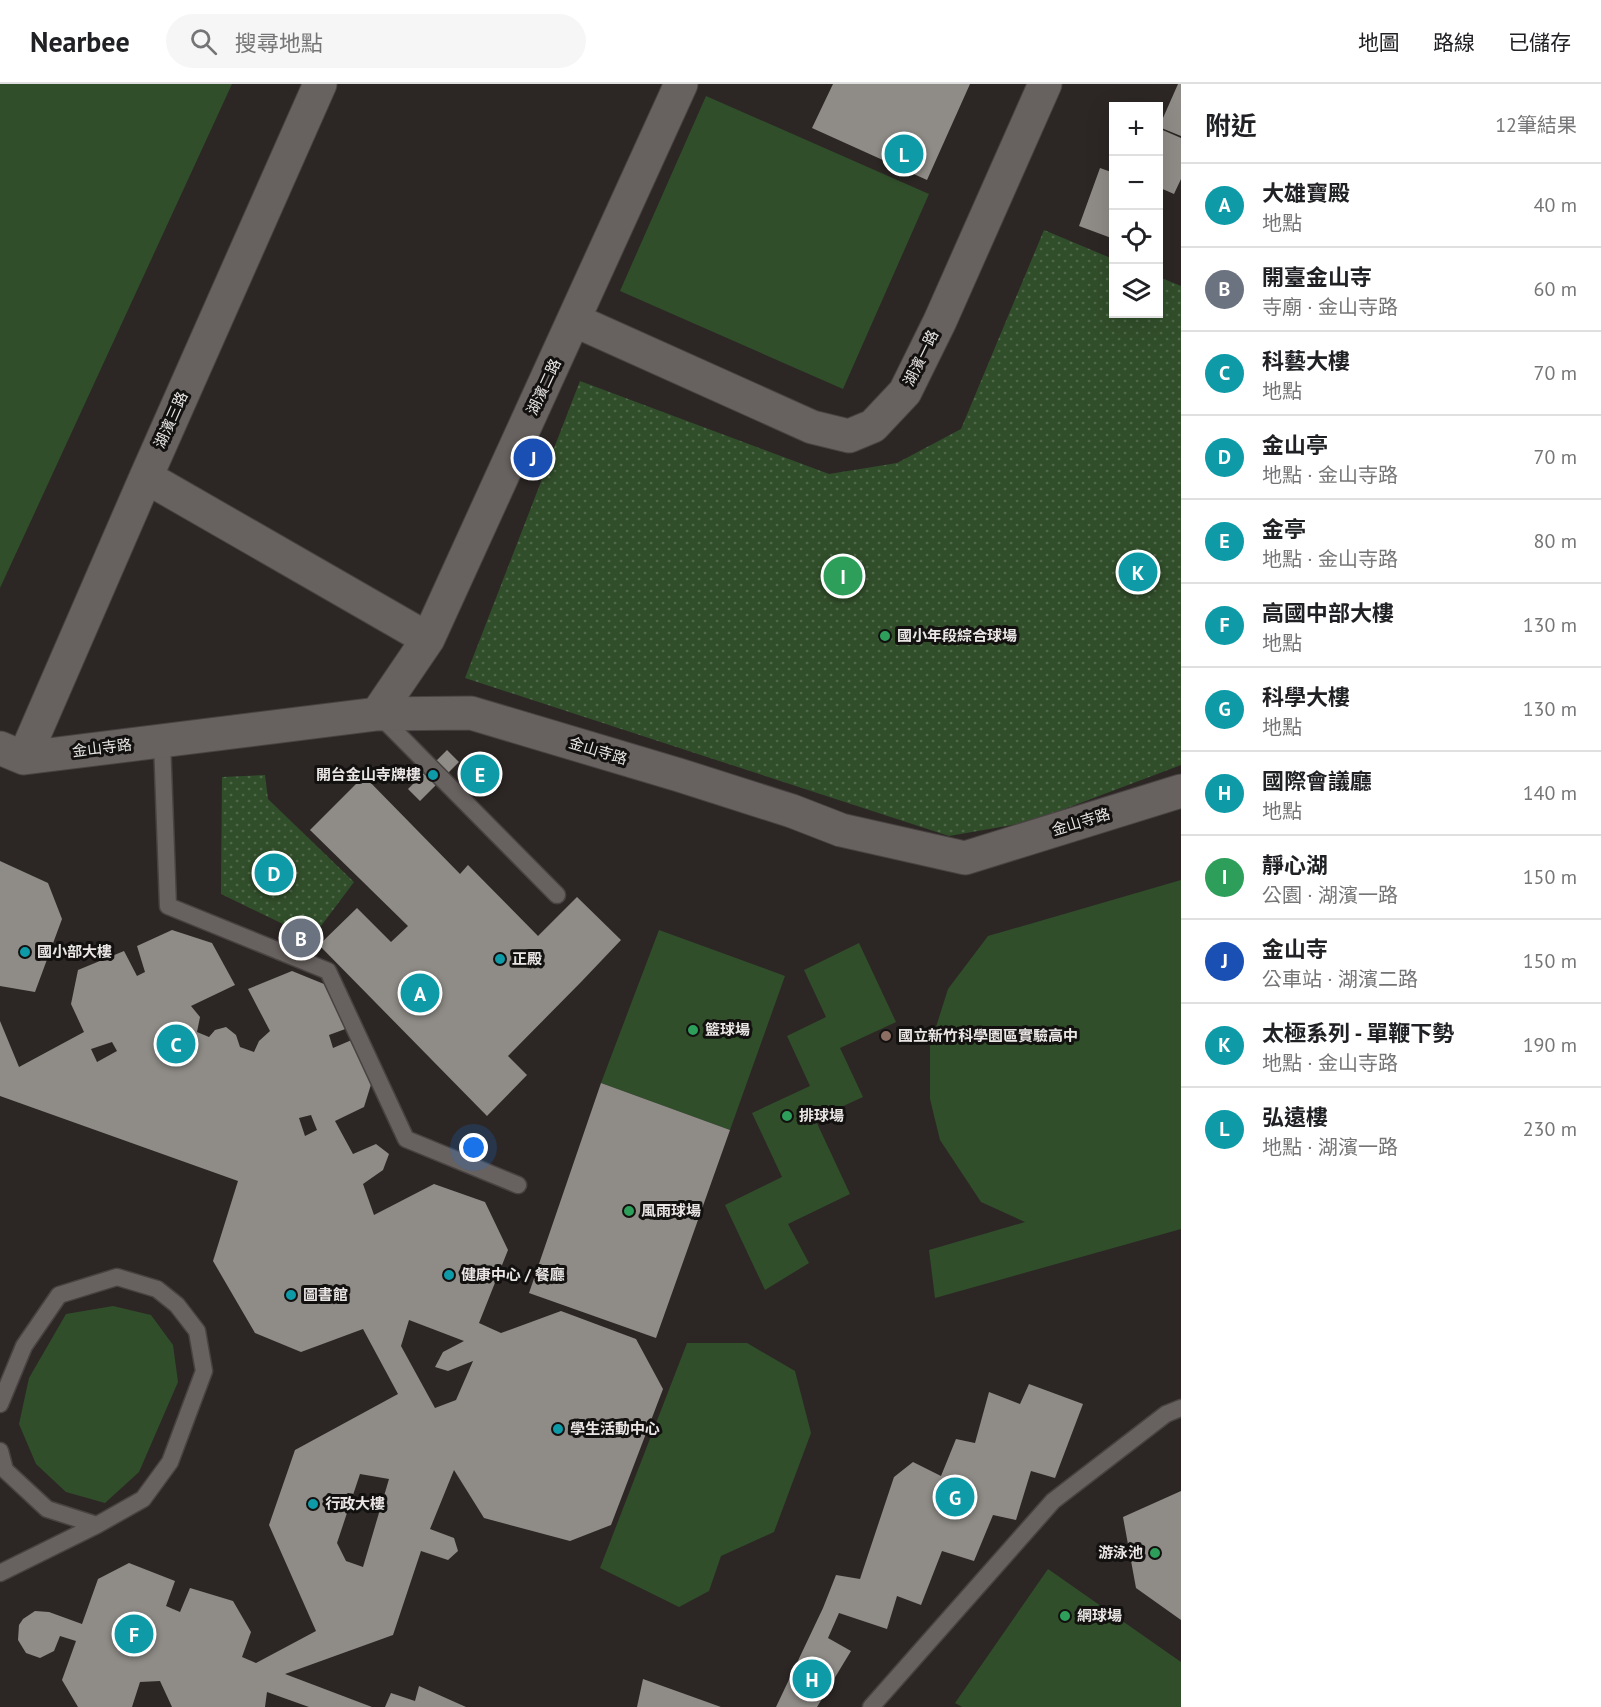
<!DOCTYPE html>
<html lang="zh-TW">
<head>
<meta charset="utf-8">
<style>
	body { margin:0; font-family:"PT Sans","Noto Sans TC",sans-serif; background:#f6f6f6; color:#202124 }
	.controls { position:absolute; right:18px; top:18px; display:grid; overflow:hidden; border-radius:0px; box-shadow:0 6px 24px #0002 }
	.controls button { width:54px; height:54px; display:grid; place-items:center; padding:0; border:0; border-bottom:2px solid #e0e0e0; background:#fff; color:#202124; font:30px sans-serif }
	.you { position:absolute; left:474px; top:1064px; width:21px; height:21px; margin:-15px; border:4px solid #fff; border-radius:50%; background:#1a73e8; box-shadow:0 0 0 9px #1a73e833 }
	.badge { display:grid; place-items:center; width:39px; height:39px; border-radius:50%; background:#7c3aed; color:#fff; font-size:20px; font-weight:700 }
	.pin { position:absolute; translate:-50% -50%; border:3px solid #fff; box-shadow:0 2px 6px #0006 }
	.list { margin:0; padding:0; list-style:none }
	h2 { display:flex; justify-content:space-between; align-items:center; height:78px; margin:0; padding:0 24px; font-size:26px }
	h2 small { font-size:20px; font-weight:400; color:#757577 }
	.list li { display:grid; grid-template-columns:39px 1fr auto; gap:18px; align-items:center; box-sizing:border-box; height:84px; padding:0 24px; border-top:2px solid #e0e0e0 }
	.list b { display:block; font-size:22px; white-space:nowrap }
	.list p { margin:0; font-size:20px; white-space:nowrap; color:#757577 }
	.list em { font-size:20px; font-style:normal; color:#757577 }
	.icon { flex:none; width:33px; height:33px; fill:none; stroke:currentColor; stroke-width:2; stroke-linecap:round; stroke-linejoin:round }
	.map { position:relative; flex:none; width:1181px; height:1623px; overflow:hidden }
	header { display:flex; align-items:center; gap:36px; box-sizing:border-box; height:84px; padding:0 30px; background:#fff; border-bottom:2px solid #e0e0e0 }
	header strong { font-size:28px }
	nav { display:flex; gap:33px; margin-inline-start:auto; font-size:21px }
	.search { width:420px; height:54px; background:#f6f6f6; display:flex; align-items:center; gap:15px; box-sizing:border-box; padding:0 21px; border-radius:33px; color:#757577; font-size:22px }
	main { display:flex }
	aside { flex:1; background:#fff }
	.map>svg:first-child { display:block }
	.grass { fill:#314e2a }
	.park { fill:url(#park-dots) }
	.building { fill:#8f8c87; fill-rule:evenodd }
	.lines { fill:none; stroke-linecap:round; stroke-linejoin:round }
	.lane-casing { stroke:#484342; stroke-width:19 }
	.street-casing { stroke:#484342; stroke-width:35 }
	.lane { stroke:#67615f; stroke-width:16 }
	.street { stroke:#67615f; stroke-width:33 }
	.leisure-dot { fill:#2e9e5b; stroke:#131110; stroke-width:2 }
	.culture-dot { fill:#0f9aa8; stroke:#131110; stroke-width:2 }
	.education-dot { fill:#8d6e63; stroke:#131110; stroke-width:2 }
	.labels { text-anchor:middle; stroke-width:6; stroke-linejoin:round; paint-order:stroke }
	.street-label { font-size:15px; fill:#e9e6e5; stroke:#131110 }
	.poi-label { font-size:15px; font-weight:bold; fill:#e9e6e5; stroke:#131110; text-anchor:start }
</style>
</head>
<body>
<header>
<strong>Nearbee</strong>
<div class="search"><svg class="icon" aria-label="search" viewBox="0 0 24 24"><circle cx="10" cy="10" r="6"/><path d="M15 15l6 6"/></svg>搜尋地點</div>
<nav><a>地圖</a><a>路線</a><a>已儲存</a></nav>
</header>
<main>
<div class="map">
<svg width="1181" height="1623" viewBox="0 0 1181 1623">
	<defs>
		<pattern id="park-dots" width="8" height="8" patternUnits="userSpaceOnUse" patternTransform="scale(1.5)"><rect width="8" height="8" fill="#314e2a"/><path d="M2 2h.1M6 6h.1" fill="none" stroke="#4f6849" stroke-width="1.8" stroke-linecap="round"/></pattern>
	</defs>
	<rect width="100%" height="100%" fill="#2c2725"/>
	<!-- grass -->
	<path class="grass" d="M0 0H232L0 504Z
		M706 12 929 110 843 305 620 207Z
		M1181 796V1145L935 1214 929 1166 1025 1138 981 1118 940 1056 930 1015V962L948 905 988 852Z
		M659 846 785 892 730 1046 601 999Z
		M859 859 896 938 840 964 863 1013 815 1035 850 1110 788 1140 809 1179 765 1206 725 1121 782 1093 752 1029 810 1002 787 952 826 933 804 886Z
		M113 1222 151 1231 173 1261 178 1298 139 1388 105 1419 66 1408 36 1380 19 1340 29 1294 66 1230Z
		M687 1259H747L795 1287 811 1349 774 1448 721 1472 709 1507 679 1523 600 1484Z
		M1048 1485 1181 1578V1623H962L955 1619Z"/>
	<!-- park -->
	<path class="park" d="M1044 146 1113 175 1114 230H1158L1159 193 1181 202V681L1030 738 949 752 465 594 580 297 829 390 897 379 961 345Z
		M265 691 268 715 354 798 312 854 221 810 222 693Z"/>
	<!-- building -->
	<path class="building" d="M833 0H970L927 96 812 44Z
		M1178 0H1181V52L1159 43Z
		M1158 44 1181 54V95L1174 110 1158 103Z
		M1100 84 1114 89V155L1079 142Z
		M447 666 459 678 420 717 408 705Z
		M469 691a11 11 0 1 1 22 0a11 11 0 1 1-22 0Z
		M364 692 460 790 468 781 538 852 577 813 621 856 582 897 508 972 527 991 487 1032 319 861 357 824 391 858 408 842 310 746Z
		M253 790a21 21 0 1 1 42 0a21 21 0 1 1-42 0Z
		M0 777 48 799 62 835 35 908 0 902Z
		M172 846 212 859 235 901 191 922 200 933 197 948 209 953 215 946 226 943 236 951 240 963 254 968 259 957 270 947 248 905 292 887 324 900 348 944 329 951 333 964 354 955 374 991 364 1023 335 1037 353 1070 376 1060 389 1070 383 1086 363 1100 374 1131 434 1100 485 1118 508 1166 479 1239 501 1249 561 1227 636 1255 663 1305 611 1441 570 1457 484 1434 454 1386 430 1445 454 1454 458 1467 448 1476 421 1467 393 1551 285 1590 372 1623H309L267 1608 265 1623H172L160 1597 140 1598 132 1623H78L62 1596 76 1557 60 1552 54 1567 40 1574 26 1569 18 1556 19 1541 23 1535 35 1527 49 1528 82 1540 98 1495 129 1479 175 1497 166 1522 180 1528 190 1504 233 1517 251 1548 242 1573 256 1579 316 1547 269 1441 295 1366 398 1310 363 1245 301 1268 255 1249 213 1177 238 1097 0 1012V937L19 983 84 948 71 920 78 886 124 867 137 892 145 888 137 862ZM112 958 117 967 97 978 91 965ZM311 1031 317 1046 305 1052 299 1034ZM409 1236 464 1257 443 1268 435 1283 448 1287 473 1277 456 1316 435 1324 401 1262ZM360 1390 389 1395 363 1483 346 1477 337 1459Z
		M601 999 730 1046 656 1254 529 1209Z
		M1029 1300 1083 1320 1055 1394 1031 1387 1016 1436 993 1431 974 1477 942 1467 921 1521 897 1512 887 1545 839 1529 828 1554 851 1567 817 1623H776L823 1524 836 1491 860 1495 894 1393 913 1378 941 1392 956 1355 975 1359 989 1308 1020 1320Z
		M1181 1407V1536L1136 1504 1123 1433Z
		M643 1595 721 1623H637Z
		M419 1602 466 1623H385L391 1609 415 1617Z"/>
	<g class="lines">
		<defs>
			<path id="lane" d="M378 630 557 811
				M162 657 168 822 328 887 406 1055 518 1101
				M0 1320 24 1262 59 1211 117 1193 157 1205 177 1221 197 1247 204 1287 170 1378 143 1415 97 1441 47 1425 5 1386 0 1367
				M0 1489 97 1441
				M871 1623 1053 1417 1166 1330 1181 1324"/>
			<path id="street" d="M574 236 812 343 849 352 873 342 905 308 940 237 1045 0
				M146 393 428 555
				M377 630 428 555 681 0
				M0 664 24 674 377 630 471 629 679 691 792 727 841 746 965 774 1181 707
				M24 674 146 393 320 0"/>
		</defs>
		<!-- lane casing -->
		<use href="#lane" class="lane-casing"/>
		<!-- street casing -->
		<use href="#street" class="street-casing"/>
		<!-- lane -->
		<use href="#lane" class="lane"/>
		<!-- street -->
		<use href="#street" class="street"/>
	</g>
	<!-- markers -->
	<g class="leisure-dot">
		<circle cx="885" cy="552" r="6"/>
		<circle cx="693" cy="946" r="6"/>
		<circle cx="787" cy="1032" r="6"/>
		<circle cx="629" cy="1127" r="6"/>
		<circle cx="1155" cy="1469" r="6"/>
		<circle cx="1065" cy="1532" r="6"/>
	</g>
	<g class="culture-dot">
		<circle cx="433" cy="691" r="6"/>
		<circle cx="25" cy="868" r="6"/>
		<circle cx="500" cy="875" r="6"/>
		<circle cx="449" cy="1191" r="6"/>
		<circle cx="291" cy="1211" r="6"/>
		<circle cx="558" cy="1345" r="6"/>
		<circle cx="313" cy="1420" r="6"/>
	</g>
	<circle class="education-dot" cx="886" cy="952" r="6"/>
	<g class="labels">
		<!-- street labels -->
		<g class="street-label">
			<text transform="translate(921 274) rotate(-64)" y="5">湖濱一路</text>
			<text transform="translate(544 303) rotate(-65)" y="5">湖濱二路</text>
			<text transform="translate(171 336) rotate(-66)" y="5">湖濱三路</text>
			<text transform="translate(102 664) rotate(-7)" y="5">金山寺路</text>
			<text transform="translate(598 667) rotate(17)" y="5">金山寺路</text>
			<text transform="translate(1081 738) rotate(-17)" y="5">金山寺路</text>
		</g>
		<!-- poi labels -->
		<g class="poi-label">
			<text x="897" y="557">國小年段綜合球場</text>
			<text x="421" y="696" text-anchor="end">開台金山寺牌樓</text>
			<text x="37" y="873">國小部大樓</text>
			<text x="512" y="880">正殿</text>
			<text x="705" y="951">籃球場</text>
			<text x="898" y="957">國立新竹科學園區實驗高中</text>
			<text x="799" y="1037">排球場</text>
			<text x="641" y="1132">風雨球場</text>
			<text x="461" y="1196">健康中心 / 餐廳</text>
			<text x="303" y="1216">圖書館</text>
			<text x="570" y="1350">學生活動中心</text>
			<text x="325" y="1425">行政大樓</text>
			<text x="1143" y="1474" text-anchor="end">游泳池</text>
			<text x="1077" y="1537">網球場</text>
		</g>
	</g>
</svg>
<div class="controls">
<button>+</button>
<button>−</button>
<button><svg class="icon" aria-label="locate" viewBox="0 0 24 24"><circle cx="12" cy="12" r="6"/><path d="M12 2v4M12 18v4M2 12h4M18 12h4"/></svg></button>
<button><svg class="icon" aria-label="layers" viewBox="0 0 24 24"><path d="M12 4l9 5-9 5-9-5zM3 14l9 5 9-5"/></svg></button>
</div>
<div class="you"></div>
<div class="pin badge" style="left:420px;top:909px;background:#0f9aa8">A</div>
<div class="pin badge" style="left:301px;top:854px;background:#6b7280">B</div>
<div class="pin badge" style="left:176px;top:960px;background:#0f9aa8">C</div>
<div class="pin badge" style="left:274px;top:789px;background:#0f9aa8">D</div>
<div class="pin badge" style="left:480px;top:690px;background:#0f9aa8">E</div>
<div class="pin badge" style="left:134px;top:1550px;background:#0f9aa8">F</div>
<div class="pin badge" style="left:955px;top:1413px;background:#0f9aa8">G</div>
<div class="pin badge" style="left:812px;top:1595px;background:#0f9aa8">H</div>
<div class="pin badge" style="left:843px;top:492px;background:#2e9e5b">I</div>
<div class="pin badge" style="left:533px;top:374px;background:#1a4fb4">J</div>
<div class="pin badge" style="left:1138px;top:488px;background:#0f9aa8">K</div>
<div class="pin badge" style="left:904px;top:70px;background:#0f9aa8">L</div>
</div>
<aside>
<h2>附近<small>12筆結果</small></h2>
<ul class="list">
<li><span class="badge" style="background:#0f9aa8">A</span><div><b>大雄寶殿</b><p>地點</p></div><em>40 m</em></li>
<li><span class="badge" style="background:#6b7280">B</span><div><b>開臺金山寺</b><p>寺廟 · 金山寺路</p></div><em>60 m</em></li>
<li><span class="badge" style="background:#0f9aa8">C</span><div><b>科藝大樓</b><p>地點</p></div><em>70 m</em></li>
<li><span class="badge" style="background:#0f9aa8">D</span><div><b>金山亭</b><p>地點 · 金山寺路</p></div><em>70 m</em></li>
<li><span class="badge" style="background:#0f9aa8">E</span><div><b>金亭</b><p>地點 · 金山寺路</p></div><em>80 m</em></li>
<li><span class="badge" style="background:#0f9aa8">F</span><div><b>高國中部大樓</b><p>地點</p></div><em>130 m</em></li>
<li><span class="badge" style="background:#0f9aa8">G</span><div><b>科學大樓</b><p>地點</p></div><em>130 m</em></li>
<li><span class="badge" style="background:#0f9aa8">H</span><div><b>國際會議廳</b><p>地點</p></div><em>140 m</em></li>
<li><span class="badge" style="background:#2e9e5b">I</span><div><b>靜心湖</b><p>公園 · 湖濱一路</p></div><em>150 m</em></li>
<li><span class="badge" style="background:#1a4fb4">J</span><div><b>金山寺</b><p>公車站 · 湖濱二路</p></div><em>150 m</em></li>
<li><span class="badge" style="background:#0f9aa8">K</span><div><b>太極系列 - 單鞭下勢</b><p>地點 · 金山寺路</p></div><em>190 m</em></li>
<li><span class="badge" style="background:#0f9aa8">L</span><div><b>弘遠樓</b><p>地點 · 湖濱一路</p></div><em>230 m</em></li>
</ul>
</aside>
</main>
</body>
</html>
